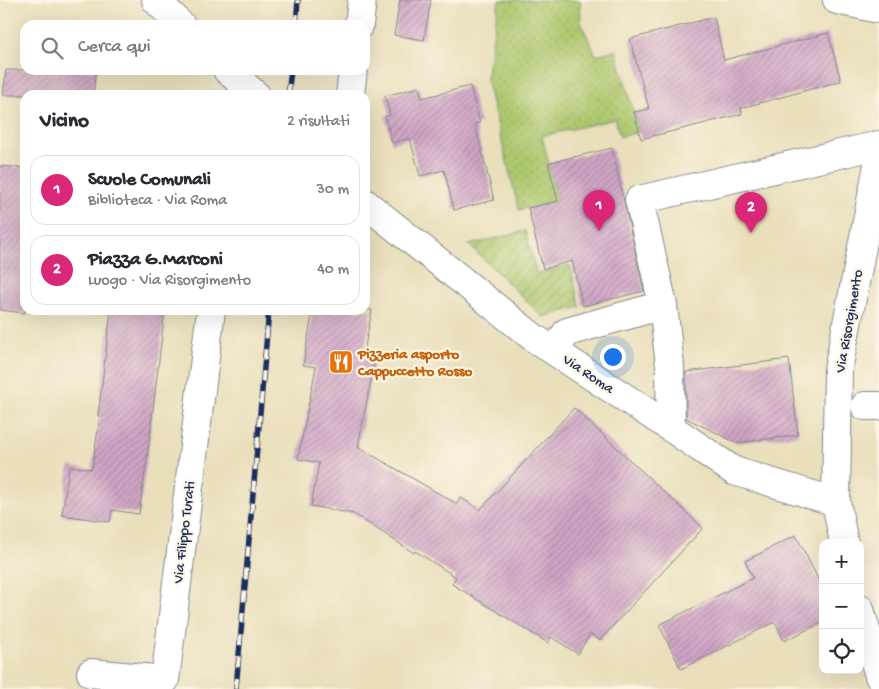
<!DOCTYPE html>
<html lang="it">
<head>
<meta charset="utf-8">
<style>
	body { margin:0; font-family:"Gochi Hand",sans-serif; background:#f7f7f7; color:#2b2b33 }
	.controls { position:absolute; right:15px; bottom:15px; display:grid; overflow:hidden; border-radius:10px; box-shadow:0 5px 20px #0002 }
	.controls button { width:45px; height:45px; display:grid; place-items:center; padding:0; border:0; border-bottom:1px solid #e1e1e2; background:#fff; color:#2b2b33; font:25px sans-serif }
	.you { position:absolute; left:612px; top:356px; width:18px; height:18px; margin:-12px; border:4px solid #fff; border-radius:50%; background:#1a73e8; box-shadow:0 0 0 8px #1a73e833 }
	.badge { display:grid; place-items:center; width:32px; height:32px; border-radius:50%; background:#db2777; color:#fff; font-size:16px; font-weight:700 }
	.pin { position:absolute; translate:-50% -41px; filter:drop-shadow(0 1px 2px #0008) }
	.pin::after { content:''; position:absolute; top:26px; width:18px; height:15px; background:inherit; clip-path:polygon(0 0,100% 0,50% 100%) }
	.list { margin:0; padding:0; list-style:none }
	h2 { display:flex; justify-content:space-between; align-items:center; height:65px; margin:0; padding:0 20px; font-size:21px }
	h2 small { font-size:16px; font-weight:400; color:#7c7c81 }
	.list li { display:grid; grid-template-columns:32px 1fr auto; gap:15px; align-items:center; box-sizing:border-box; height:70px; margin:0 10px 10px; padding:0 10px; border:1px solid #e1e1e2; border-radius:15px }
	.list b { display:block; font-size:19px; white-space:nowrap }
	.list p { margin:0; font-size:16px; white-space:nowrap; color:#7c7c81 }
	.list em { font-size:16px; font-style:normal; color:#7c7c81 }
	.icon { flex:none; width:28px; height:28px; fill:none; stroke:currentColor; stroke-width:2; stroke-linecap:round; stroke-linejoin:round }
	.map { position:relative; flex:none; width:879px; height:689px; overflow:hidden }
	.search { position:absolute; background:#fff; box-shadow:0 5px 20px #0002; left:20px; top:20px; width:350px; height:55px; display:flex; align-items:center; gap:12px; box-sizing:border-box; padding:0 18px; border-radius:15px; color:#7c7c81; font-size:19px }
	.panel { position:absolute; background:#fff; box-shadow:0 5px 20px #0002; left:20px; top:90px; width:350px; height:225px; border-radius:15px }
	.map>svg:first-child { display:block }
	.park { fill:url(#park-dots); stroke:#647c66 }
	.garden { fill:url(#garden-furrows); stroke:#647c66 }
	.building { fill:url(#building-hatch) }
	.lines { fill:none; stroke-linecap:round; stroke-linejoin:round }
	.minor-casing { stroke:#82878c; stroke-width:30 }
	.major-casing { stroke:#82878c; stroke-width:30 }
	.minor { stroke:#fff; stroke-width:28 }
	.major { stroke:#fff; stroke-width:28 }
	.rail-casing { stroke:#1b2f5e; stroke-width:5.5 }
	.rail { stroke:#fcf5e5; stroke-width:4; stroke-dasharray:11; stroke-linecap:butt }
	.labels { text-anchor:middle; stroke-width:4.5; stroke-linejoin:round; paint-order:stroke }
	.street-label { font-size:15px; fill:#1b2f5e; stroke:#fcf5e5 }
	.food-label { font-size:15px; font-weight:bold; fill:#c56008; stroke:#fcf5e5; text-anchor:start }
</style>
</head>
<body>
<div class="map">
<svg width="879" height="689" viewBox="0 0 879 689">
	<defs>
		<pattern id="park-dots" width="8" height="8" patternUnits="userSpaceOnUse" patternTransform="scale(1.25)"><rect width="8" height="8" fill="#adc86e"/><path d="M2 2h.1M6 6h.1" fill="none" stroke="#94ac62" stroke-width="1.8" stroke-linecap="round"/></pattern>
		<pattern id="garden-furrows" width="10" height="10" patternUnits="userSpaceOnUse" patternTransform="scale(1.25)"><rect width="10" height="10" fill="#adc86e"/><path d="M-1 1l2-2M0 10L10 0M9 11l2-2" fill="none" stroke="#94ac62"/></pattern>
		<pattern id="building-hatch" width="6" height="6" patternUnits="userSpaceOnUse" patternTransform="scale(1.25)"><rect width="6" height="6" fill="#d0a5c5"/><path d="M-1 1l2-2M0 6l6-6M5 7l2-2" fill="none" stroke="#a887a3"/></pattern>
	</defs>
	<rect width="100%" height="100%" fill="#fcf5e5"/>
	<filter id="ink" filterUnits="userSpaceOnUse"><feTurbulence type="fractalNoise" baseFrequency=".02" numOctaves="2"/><feDisplacementMap in="SourceGraphic" scale="10" xChannelSelector="R" yChannelSelector="G"/><feConvolveMatrix kernelMatrix="1 2 1 2 8 2 1 2 1" color-interpolation-filters="sRGB"/></filter>
	<filter id="wash" filterUnits="userSpaceOnUse"><feTurbulence type="fractalNoise" baseFrequency=".0096" numOctaves="4" result="noise"/><feDisplacementMap in="SourceGraphic" scale="20" xChannelSelector="R" yChannelSelector="G"/><feGaussianBlur stdDeviation="1.12" result="paint"/><feColorMatrix in="noise" values="0 0 0 0 0 0 0 0 0 0 0 0 0 0 0 0 0 1.4 0 .05"/><feComposite in="paint" operator="in"/></filter>
	<g filter="url(#wash)">
		<rect width="100%" height="100%" fill="#e9dfbb"/>
		<!-- park -->
		<path class="park" d="M499 0H580L581 23 596 55 616 50 639 132 620 137 615 119 542 136 558 201 519 210 486 79Z"/>
		<!-- garden -->
		<path class="garden" d="M525 231 537 274 570 265 580 307 543 317 469 245Z"/>
		<g id="blocks">
			<!-- building -->
			<path class="building" d="M400 0H431L424 40 394 35Z
				M714 17 724 60 828 33 841 81 741 108 742 114 641 139 634 112 649 109 630 39Z
				M6 70H96L93 95H3Z
				M470 86 480 123 475 124 494 200 454 210 444 170 420 176 410 138 392 143 385 116 390 115 385 96 419 87 422 98Z
				M612 148 644 291 583 306 572 261 543 269 528 208 558 201 548 163Z
				M0 166 25 168V313L0 310Z
				M111 310H165L148 451 139 514 112 510 110 522 62 515 69 466 92 469 100 416H98Z
				M313 310H372L363 357 375 359 358 447 457 504 460 497 480 510 574 408 703 528 600 640 590 634 578 654 551 637 548 643 452 584 456 577 415 551 414 553 354 514 311 506 319 463 298 459 316 367 303 365Z
				M789 359 798 435 737 443 686 418V372Z
				M796 535 823 589V622L784 641 775 622 681 669 659 625 753 578 745 561Z"/>
		</g>
	</g>
	<g filter="url(#ink)">
		<use href="#blocks" fill-opacity="0" stroke="#82878c" stroke-width="1"/>
		<g class="lines">
			<defs>
				<path id="minor" d="M156 0 181 25
					M837 0 879 9
					M359 25 362 0
					M227 70 256 95
					M350 95 353 70
					M365 203 534 338 671 428 734 471 836 502
					M663 305 670 366 671 428
					M555 350 567 332 663 305 639 200 879 145
					M865 406H879
					M91 673 165 680 211 310"/>
				<path id="major" d="M844 543 836 502 838 370 879 160
					M860 609 879 676"/>
			</defs>
			<!-- minor casing -->
			<use href="#minor" class="minor-casing"/>
			<!-- major casing -->
			<use href="#major" class="major-casing"/>
			<!-- minor -->
			<use href="#minor" class="minor"/>
			<!-- major -->
			<use href="#major" class="major"/>
			<defs>
				<path id="rail" d="M296 25 298 0
					M288 95 291 70
					M236 689 269 310"/>
			</defs>
			<!-- rail casing -->
			<use href="#rail" class="rail-casing"/>
			<!-- rail -->
			<use href="#rail" class="rail"/>
		</g>
	</g>
	<!-- icons -->
	<defs>
		<symbol id="restaurant-square" viewBox="-11 -11 22 22"><rect x="-9" y="-9" width="18" height="18" rx="4" fill="#e8710a" stroke="#fcf5e5"/><path d="M-5-6h1v4h1v-4h1v4h1v-4h1v5L-1.5 .5V6h-2V.5L-5-1ZM5-6V6H3V1.5H1.5Q1.5-4 5-6Z" fill="#fff"/></symbol>
	</defs>
	<g fill-rule="evenodd">
		<use href="#restaurant-square" x="327" y="348" width="28" height="28"/>
	</g>
	<g class="labels">
		<!-- street labels -->
		<g class="street-label">
			<text transform="translate(848 321) rotate(-80)" y="5">Via Risorgimento</text>
			<text transform="translate(589 373) rotate(34)" y="5">Via Roma</text>
			<text transform="translate(183 532) rotate(-83)" y="5">Via Filippo Turati</text>
		</g>
		<!-- food labels -->
		<g class="food-label">
			<text x="358" y="358">Pizzeria asporto<tspan x="358" dy="17">Cappuccetto Rosso</tspan></text>
		</g>
	</g>
</svg>
<div class="controls">
<button>+</button>
<button>−</button>
<button><svg class="icon" aria-label="locate" viewBox="0 0 24 24"><circle cx="12" cy="12" r="6"/><path d="M12 2v4M12 18v4M2 12h4M18 12h4"/></svg></button>
</div>
<div class="you"></div>
<div class="pin badge" style="left:599px;top:231px">1</div>
<div class="pin badge" style="left:751px;top:233px">2</div>
<div class="search"><svg class="icon" aria-label="search" viewBox="0 0 24 24"><circle cx="10" cy="10" r="6"/><path d="M15 15l6 6"/></svg>Cerca qui</div>
<section class="panel">
<h2>Vicino<small>2 risultati</small></h2>
<ul class="list">
<li><span class="badge">1</span><div><b>Scuole Comunali</b><p>Biblioteca · Via Roma</p></div><em>30 m</em></li>
<li><span class="badge">2</span><div><b>Piazza G.Marconi</b><p>Luogo · Via Risorgimento</p></div><em>40 m</em></li>
</ul>
</section>
</div>
</body>
</html>
